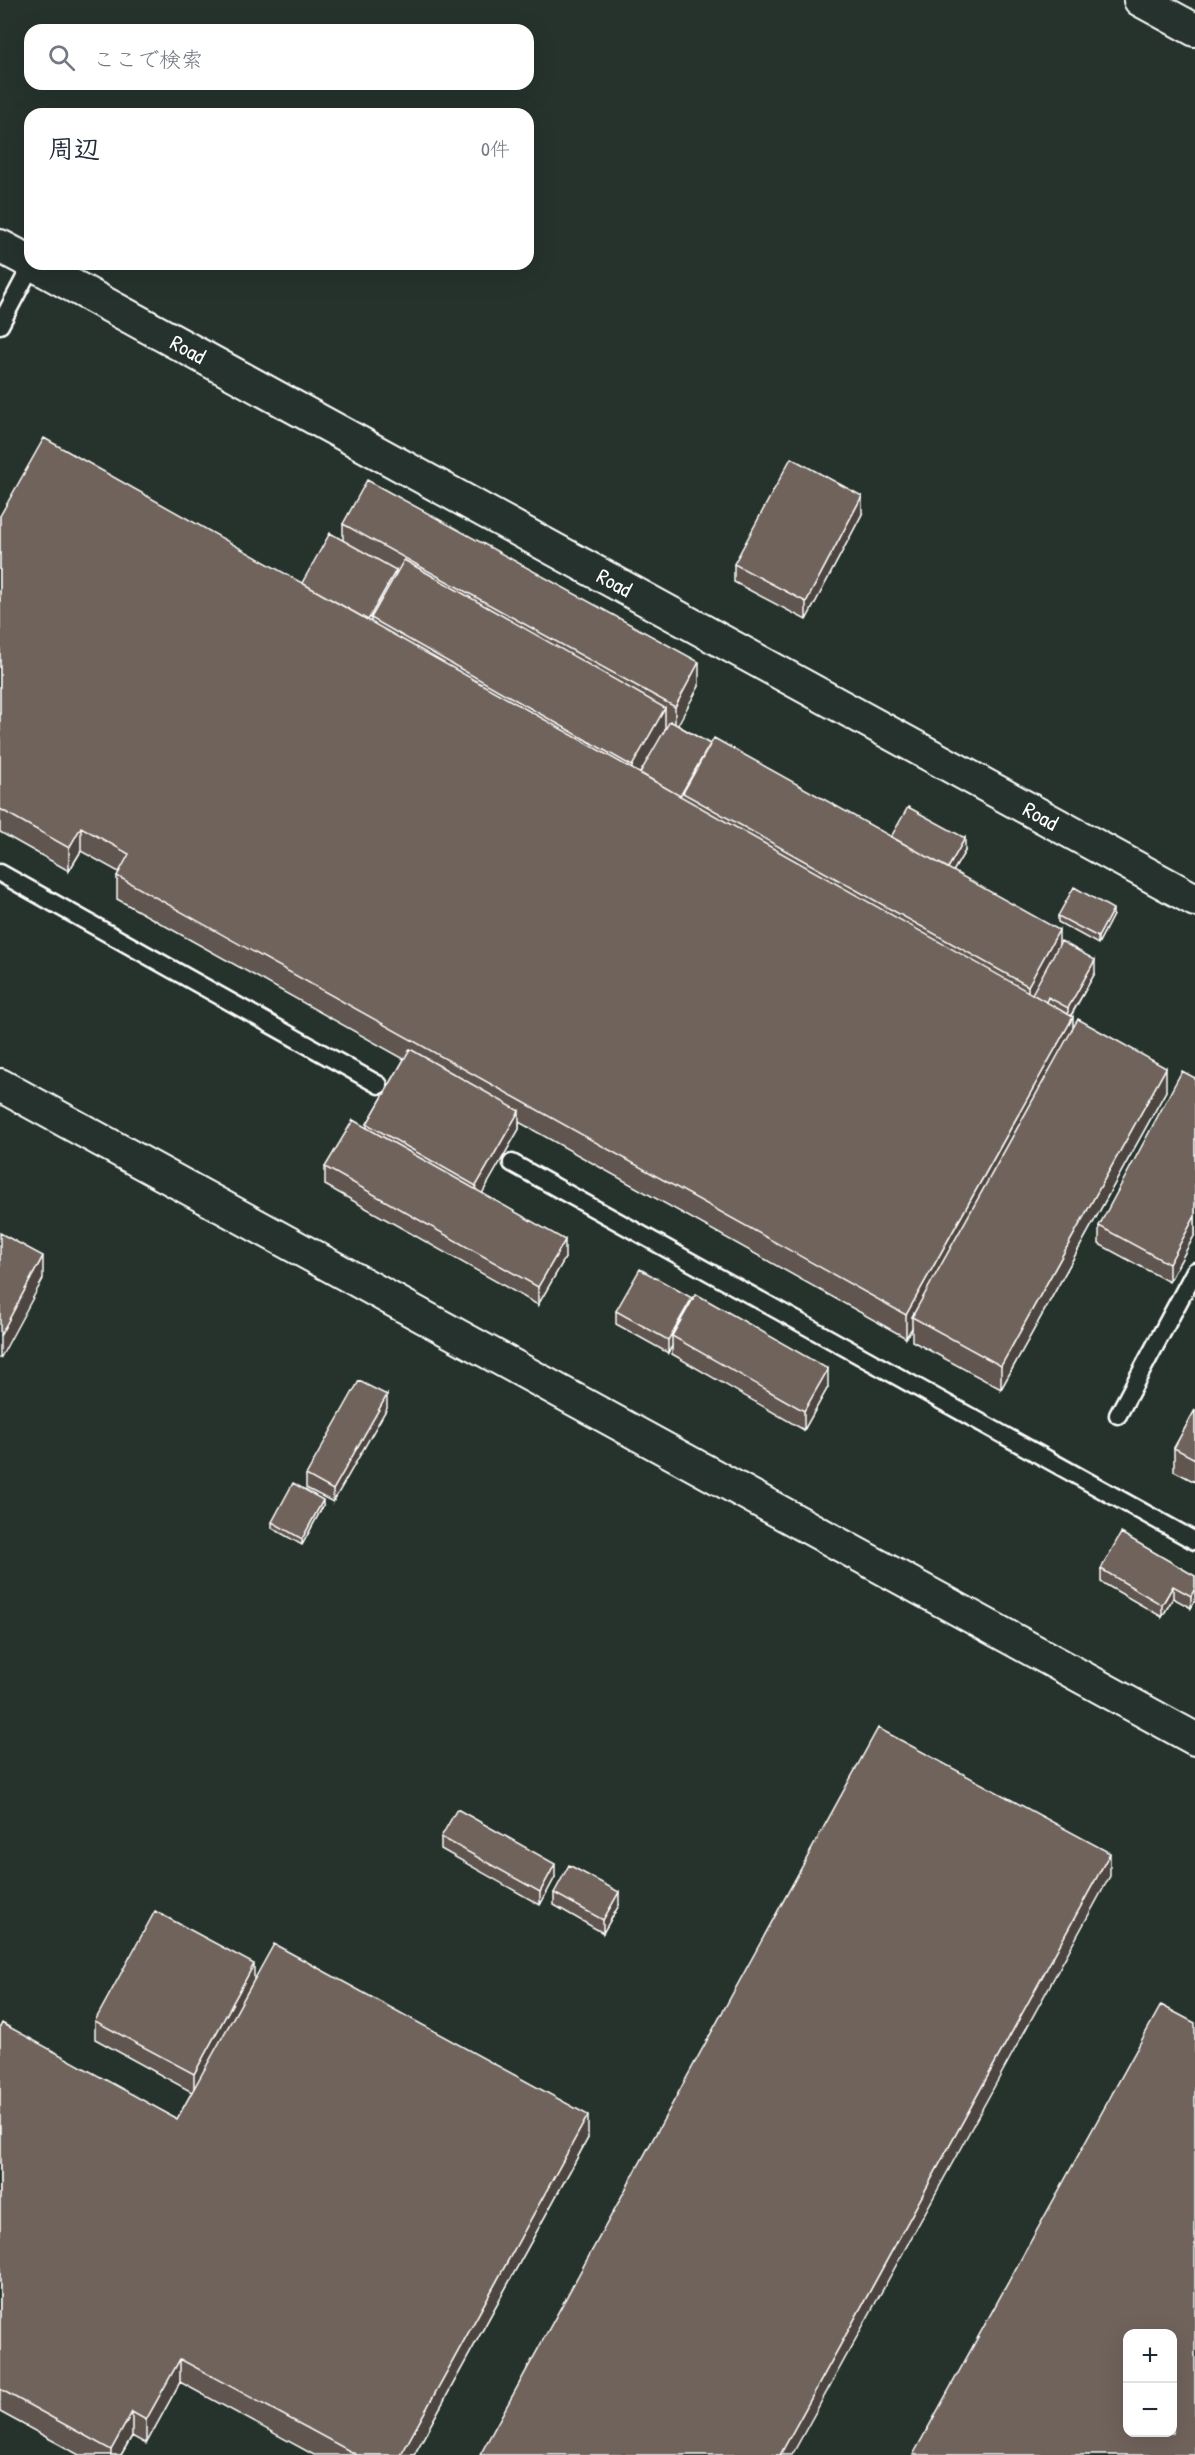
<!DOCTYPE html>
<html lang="ja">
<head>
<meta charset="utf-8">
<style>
	body { margin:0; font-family:"Patrick Hand","Klee One",sans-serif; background:#f6f6f7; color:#1f2937 }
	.controls { position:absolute; right:18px; bottom:18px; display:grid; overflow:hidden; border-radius:12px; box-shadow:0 6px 24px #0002 }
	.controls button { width:54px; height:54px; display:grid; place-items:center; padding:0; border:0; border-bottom:2px solid #e0e1e3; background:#fff; color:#1f2937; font:30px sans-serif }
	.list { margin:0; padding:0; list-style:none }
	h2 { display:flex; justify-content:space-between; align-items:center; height:78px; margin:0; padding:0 24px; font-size:26px }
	h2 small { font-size:20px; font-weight:400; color:#747a83 }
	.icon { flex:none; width:33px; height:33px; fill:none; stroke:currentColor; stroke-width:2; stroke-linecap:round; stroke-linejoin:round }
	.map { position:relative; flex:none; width:1195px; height:2455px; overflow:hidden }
	.search { position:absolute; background:#fff; box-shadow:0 6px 24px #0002; left:24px; top:24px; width:510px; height:66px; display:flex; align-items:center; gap:15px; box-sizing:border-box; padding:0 21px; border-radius:18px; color:#747a83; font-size:22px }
	.panel { position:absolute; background:#fff; box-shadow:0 6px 24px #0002; left:24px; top:108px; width:510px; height:162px; border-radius:18px }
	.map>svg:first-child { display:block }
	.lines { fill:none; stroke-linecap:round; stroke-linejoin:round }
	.lane-casing { stroke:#fff; stroke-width:21 }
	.street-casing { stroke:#fff; stroke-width:36 }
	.lane { stroke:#26332d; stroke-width:16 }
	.street { stroke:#26332d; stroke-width:32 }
	.wall { fill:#60554f; stroke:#fff; stroke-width:1.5 }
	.shaded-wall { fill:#4e4540; stroke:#fff; stroke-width:1.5 }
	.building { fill:#70635c; stroke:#fff; stroke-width:1.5; fill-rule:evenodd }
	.labels { text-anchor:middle; stroke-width:4.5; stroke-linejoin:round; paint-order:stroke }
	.street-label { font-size:22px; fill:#fff; stroke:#26332d }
</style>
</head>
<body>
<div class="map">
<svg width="1195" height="2455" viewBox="0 0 1195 2455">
	<rect width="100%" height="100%" fill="#26332d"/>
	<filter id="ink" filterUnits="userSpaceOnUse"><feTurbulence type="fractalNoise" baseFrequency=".0167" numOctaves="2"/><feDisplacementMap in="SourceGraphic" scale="12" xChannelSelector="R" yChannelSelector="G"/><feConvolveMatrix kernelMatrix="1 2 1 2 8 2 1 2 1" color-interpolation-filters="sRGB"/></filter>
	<g filter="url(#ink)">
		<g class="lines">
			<defs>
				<path id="lane" d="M0 325 28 272
					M0 873 379 1085
					M512 1163 1195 1541
					M1118 1415 1195 1271"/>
				<g id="street">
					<path d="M1140 0 1195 30"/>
					<path d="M0 246 30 262"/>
					<path id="s1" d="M33 264 1195 900"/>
					<path d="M0 1085 1195 1739"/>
				</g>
			</defs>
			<!-- lane casing -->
			<use href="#lane" class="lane-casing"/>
			<!-- street casing -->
			<use href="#street" class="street-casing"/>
			<!-- lane -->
			<use href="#lane" class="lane"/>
			<!-- street -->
			<use href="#street" class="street"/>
		</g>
		<!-- wall -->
		<path class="wall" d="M862 514 806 620 734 582V564Z
			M0 516 302 583 343 541V524L699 686 677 725 710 744 891 837 965 851 953 871 1095 973 1071 1016 1073 1027 1166 1091 1001 1389 912 1341V1328L906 1338 519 1122V1129L482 1193 565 1258 538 1305 325 1185V1167L367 1128V1124L404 1059 117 899V876L119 872 81 851 69 871 0 832Z
			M1113 915 1098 944 1058 922V916Z
			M1195 1078V1234L1169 1282 1099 1244V1226Z
			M692 1300 828 1387 804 1430 672 1354V1346L668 1353 616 1324V1311Z
			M387 1408 333 1502 306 1488V1475Z
			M1195 1410V1482L1174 1471V1448Z
			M323 1506 302 1545 272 1528V1522Z
			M1101 1569 1195 1576V1601L1191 1608 1173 1598 1162 1617 1101 1582Z
			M441 1837 555 1877 540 1905 441 1849Z
			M554 1893 619 1905 603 1933 554 1905Z
			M254 1980 588 2138 414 2455H314L180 2382 146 2444 132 2436 121 2455H79L0 2412V2027L177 2119 192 2092 95 2039V2021Z"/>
		<!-- shaded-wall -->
		<path class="shaded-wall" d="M862 496V514L806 620V602Z
			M396 570V583L371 618V627L365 625Z
			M699 662V686L675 730V707Z
			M665 708V731L632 789V766Z
			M81 827V851L69 871V848Z
			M965 838V851L947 882V870Z
			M1113 909V915L1098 944V937Z
			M1059 930V953L1028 1009V986Z
			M1095 960V973L1068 1020V1008Z
			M1073 1017V1040L912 1317V1328L906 1338V1315Z
			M1166 1068V1091L1001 1389V1366Z
			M519 1111V1129L476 1204V1186Z
			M1195 1216V1234L1169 1282V1264Z
			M565 1240V1258L538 1305V1287Z
			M43 1256V1279L0 1359V1336Z
			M692 1298V1310L672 1336V1346L668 1353V1340Z
			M828 1369V1387L804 1430V1411Z
			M387 1395V1408L333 1502V1490Z
			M323 1500V1506L302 1545V1539Z
			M1173 1586V1598L1162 1617V1605Z
			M1195 1588V1601L1191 1608V1596Z
			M1110 1853V1876L792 2455H780Z
			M555 1864V1877L540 1905V1892Z
			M619 1892V1905L603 1933V1920Z
			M254 1964V1983L194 2093V2074Z
			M588 2115V2138L414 2455H401Z
			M180 2359V2382L146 2444V2420Z
			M132 2412V2436L121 2455H111V2450Z"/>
		<!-- building -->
		<path class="building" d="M44 438 1073 1017 906 1315 117 876 129 854 81 827 69 848 0 809V516Z
			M791 458 862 496 806 602 734 564Z
			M367 480 699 662 675 707 343 524Z
			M330 533 396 570 368 620 302 583Z
			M404 560 665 708 632 766 371 618Z
			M670 721 710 744 680 796 640 773Z
			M714 738 1059 930 1028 986 683 793Z
			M908 807 965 838 948 868 891 837Z
			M1074 887 1113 909 1098 937 1058 916Z
			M1061 941 1095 960 1068 1008 1048 997 1046 1002 1032 994Z
			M1078 1019 1166 1068 1001 1366 912 1317Z
			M410 1049 519 1111 476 1186 367 1124Z
			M1182 1071 1195 1078V1216L1169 1264 1099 1226Z
			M353 1120 565 1240 538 1287 325 1167Z
			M0 1233 43 1256 0 1336Z
			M640 1269 692 1298 668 1340 616 1311Z
			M696 1294 828 1369 804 1411 672 1336Z
			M359 1381 387 1395 333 1490 306 1475Z
			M1195 1410V1459L1174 1448Z
			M293 1483 323 1500 302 1539 272 1522Z
			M1121 1533 1195 1576V1588L1191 1596 1173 1586 1162 1605 1101 1569Z
			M878 1728 1110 1853 780 2455H480Z
			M457 1809 555 1864 540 1892 441 1837Z
			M569 1865 619 1892 603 1920 554 1893Z
			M155 1911 254 1964 194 2074 95 2021Z
			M274 1944 588 2115 401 2455H357L180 2359 146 2420 132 2412 111 2450 0 2389V2027L2 2023 177 2119Z
			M1161 2005 1195 2023V2455H913ZM1128 2334H1173V2433H1128Z"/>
	</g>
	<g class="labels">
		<!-- street labels -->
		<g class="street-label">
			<text dy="8" stroke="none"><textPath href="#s1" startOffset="177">Road</textPath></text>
			<text dy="8" stroke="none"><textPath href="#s1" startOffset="663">Road</textPath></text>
			<text dy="8" stroke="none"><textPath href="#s1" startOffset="1149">Road</textPath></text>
		</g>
	</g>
</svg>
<div class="controls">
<button>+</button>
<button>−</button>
</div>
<div class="search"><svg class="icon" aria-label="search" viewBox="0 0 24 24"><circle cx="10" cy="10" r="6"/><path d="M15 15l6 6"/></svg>ここで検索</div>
<section class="panel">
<h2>周辺<small>0件</small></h2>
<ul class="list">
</ul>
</section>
</div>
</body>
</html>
